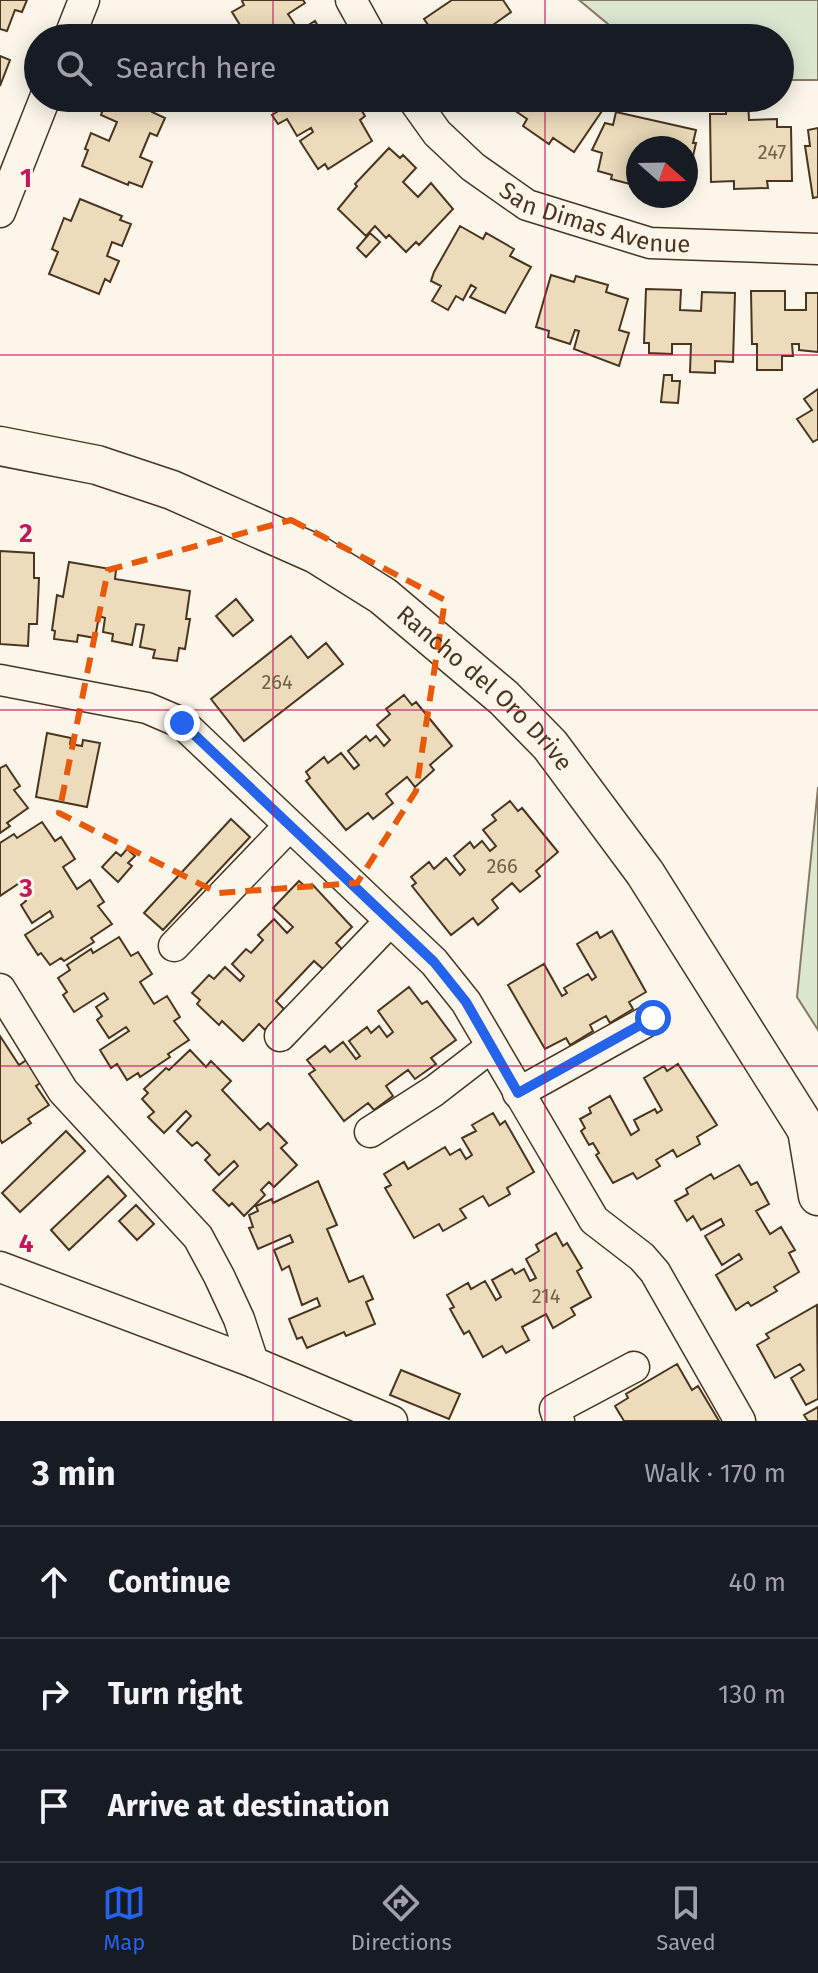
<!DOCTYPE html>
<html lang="en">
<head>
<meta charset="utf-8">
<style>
	body { margin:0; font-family:"Fira Sans",sans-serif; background:#242831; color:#f1f3f6 }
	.compass { position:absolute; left:626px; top:136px; width:72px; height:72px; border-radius:50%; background:#171b24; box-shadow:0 4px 20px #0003; rotate:110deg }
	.stop { position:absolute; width:24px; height:24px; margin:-18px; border:6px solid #2563eb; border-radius:50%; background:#fff }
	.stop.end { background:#2563eb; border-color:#fff; box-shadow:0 2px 8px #0008 }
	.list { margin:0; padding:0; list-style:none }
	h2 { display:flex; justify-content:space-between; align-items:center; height:104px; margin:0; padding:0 32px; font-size:34px }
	h2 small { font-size:26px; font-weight:400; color:#9ea1a6 }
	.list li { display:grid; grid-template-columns:52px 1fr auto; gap:24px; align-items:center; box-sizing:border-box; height:112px; padding:0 32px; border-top:2px solid #363941 }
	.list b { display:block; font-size:30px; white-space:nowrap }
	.list em { font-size:26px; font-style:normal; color:#9ea1a6 }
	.icon { flex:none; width:44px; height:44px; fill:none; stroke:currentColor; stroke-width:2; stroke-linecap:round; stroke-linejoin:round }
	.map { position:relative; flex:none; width:818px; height:1421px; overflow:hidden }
	.search { position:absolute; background:#171b24; box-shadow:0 4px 20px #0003; left:24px; right:24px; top:24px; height:88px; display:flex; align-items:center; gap:20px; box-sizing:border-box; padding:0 28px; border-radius:44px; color:#9ea1a6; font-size:30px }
	.sheet { height:440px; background:#171b24 }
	nav { display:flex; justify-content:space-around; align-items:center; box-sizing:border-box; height:112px; border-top:2px solid #363941; background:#171b24; font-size:22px; color:#9ea1a6 }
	nav a { display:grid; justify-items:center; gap:4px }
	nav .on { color:#2563eb }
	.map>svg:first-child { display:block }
	.green { fill:#dce7d0; stroke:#887966; stroke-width:2 }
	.building { fill:#ecdcbc; stroke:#4a3520; stroke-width:2 }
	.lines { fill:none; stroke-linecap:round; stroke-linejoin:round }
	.minor-casing { stroke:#4a3520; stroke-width:33 }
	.major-casing { stroke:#4a3520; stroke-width:41 }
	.minor { stroke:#fbf6e9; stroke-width:30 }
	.major { stroke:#fbf6e9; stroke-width:38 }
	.route { stroke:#2563eb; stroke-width:10 }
	.marked { fill:none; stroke:#e8590c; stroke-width:6; stroke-dasharray:16 10; stroke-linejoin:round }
	.grid { fill:none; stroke:#c2185b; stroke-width:2; stroke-opacity:0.55 }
	.labels { text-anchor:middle; stroke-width:6; stroke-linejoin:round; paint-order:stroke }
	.number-label { font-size:20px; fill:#725f47 }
	.street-label { font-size:24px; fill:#4a3520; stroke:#fbf6e9 }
	.grid-label { font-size:26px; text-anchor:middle; font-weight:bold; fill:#c2185b; stroke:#fbf6e9; stroke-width:6; stroke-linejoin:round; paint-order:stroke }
</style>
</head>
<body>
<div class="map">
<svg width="818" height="1421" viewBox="0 0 818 1421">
	<rect width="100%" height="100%" fill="#fbf6e9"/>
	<!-- green -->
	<path class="green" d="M579 0H818V80H780V38H641L614 29Z
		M818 787V1030L797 997Z"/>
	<!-- building -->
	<path class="building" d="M0 0H27L22 12 15 10 7 31 0 29Z
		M244 0H303L305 3 288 14 299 31 315 21 325 38H248L232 12 244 5 242 1Z
		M452 0H503L511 12 493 25 501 38H437L424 19Z
		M0 56 10 60 0 86Z
		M113 98H150L156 101 152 112 165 118 157 136 150 133 140 157 152 162 142 187 129 182 128 185 82 166 88 150 85 149 91 133 109 141 117 122 101 115 107 99 112 101Z
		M288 98H354L365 116 360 120 372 141 328 169 325 164 318 169 300 141 313 132 311 128 297 136 287 119 278 124 272 115 280 110 278 107Z
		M511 98H590L604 108 574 152 553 138 549 144 523 126 527 119 507 105Z
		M726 98H748L749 120 777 119V127H791L792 181H767L768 188 734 189V181L711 182 710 114H726Z
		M616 112 696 130 693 143H696L686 187V148H638V165L635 164 630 184 611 179 612 175 598 171 602 153 592 150 605 123 613 125Z
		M818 128V197L813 198 805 146H810L808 130Z
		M389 148 400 158 403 155 416 168 403 182 418 197 431 183 453 209 419 245 416 242 406 252 389 235 386 238 375 226 366 236 338 209 357 186 355 184Z
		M80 199 122 216 120 220 131 224 122 246 112 242 107 256 119 261 110 282 105 279 99 294 49 274 58 252 52 249 64 218 71 221Z
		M460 226 483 239 486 233 514 249 510 256 531 267 505 313 470 297 476 288 471 285 463 300 456 296 448 310 432 301 441 286 431 281 434 272Z
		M370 233 380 242 366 257 357 248Z
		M551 275 574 282 576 276 608 285 606 292 628 299 619 330 629 333 619 366 574 349 579 331 575 330 570 344 548 337 549 331 536 327Z
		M646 289 681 290 680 310 701 311 702 292 735 293 733 362 715 361V373L690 372 691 344H672V354L649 353V343H644Z
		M751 291H785V310H806V293H818V352L799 350V344H792L793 356H782V370H757V344H752Z
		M664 375H672V381H680L678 403 661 402Z
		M818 389V439L813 442 797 419 812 410 804 399Z
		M0 551 34 553V578H39L37 624H29L28 646 0 644Z
		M69 562 116 570 115 579 190 591 186 619H190L185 649 179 648 177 661 153 658 155 650 140 647 144 625 136 624 132 645 112 641 113 634 103 632 105 618 99 616 95 638 78 635 77 642 54 639 55 631 52 630 57 595 63 597Z
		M236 599 253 620 233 636 216 616Z
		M291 636 308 658 326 643 343 664 244 741 211 699Z
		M404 695 412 705 416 702 452 746 430 765 434 770 415 787 407 777 386 794 393 803 373 819 368 813 346 830 306 781 310 778 306 772 324 757 328 763 341 753 354 769 359 765 348 751 366 736 370 741 376 736 384 746 390 740 377 725 390 714 386 709Z
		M47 733 71 738 70 744 82 746 83 740 100 743 87 807 36 797Z
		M6 765 20 786 14 790 28 808 7 823 10 826 0 833V768Z
		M510 801 518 811 522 808 558 852 536 871 540 876 520 892 512 883 492 900 498 908 478 925 473 918 451 935 412 886 416 883 411 877 429 862 434 869 446 858 460 875 465 870 454 856 470 842 474 848 482 841 490 851 496 846 483 830 496 820 492 815Z
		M231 819 250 837 163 930 144 913Z
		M42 822 55 841 61 837 75 859 63 867 77 889 90 880 104 902 98 906 112 924 91 938 94 942 64 961 61 958 50 965 41 953 38 955 25 935 53 917 50 911 32 923 21 905 26 901 20 891 31 884 27 878 0 896V843L14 834 17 838Z
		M127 849 135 856 128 863 132 866 118 882 102 867 116 852 121 856Z
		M299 881 307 888 312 884 352 927 336 943 342 949 323 969 314 961 276 1001 284 1009 265 1030 259 1024 243 1041 222 1021 219 1025 197 1004 200 1000 192 993 209 975 214 979 225 967 240 981 244 976 232 964 246 949 251 953 263 940 258 935 274 919 287 933 293 927 273 908Z
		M612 931 646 992 629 1002 633 1009 610 1023 606 1016 590 1025 593 1031 570 1045 566 1038 545 1049 508 985 544 964 562 996 567 993 564 988 588 974 592 980 596 977 577 944 597 932 600 938Z
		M119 937 131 956 138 952 152 974 140 982 154 1004 167 996 180 1017 174 1021 189 1040 168 1054 170 1057 140 1077 138 1073 127 1080 117 1064 111 1068 100 1050 129 1031 126 1027 109 1038 97 1020 102 1016 96 1007 108 999 104 993 74 1012 63 995 67 992 58 978 70 970 67 965 91 949 93 953Z
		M409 987 422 1004 427 1001 456 1040 431 1058 436 1064 415 1079 408 1070 386 1086 393 1096 374 1110 368 1103 344 1121 309 1074 315 1070 307 1060 325 1046 330 1052 343 1042 356 1059 360 1056 349 1041 367 1027 371 1033 379 1026 387 1037 393 1032 378 1011Z
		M0 1036 19 1065 28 1059 43 1081 36 1086 49 1105 28 1119 31 1123 2 1143 0 1139Z
		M190 1050 206 1067 211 1061 231 1081 222 1090 260 1130 268 1123 287 1143 281 1148 297 1165 274 1187 269 1182 261 1190 265 1195 244 1216 232 1203 229 1206 213 1190 238 1166 234 1161 219 1175 205 1160 210 1155 197 1142 192 1146 177 1131 191 1116 186 1111 164 1133 148 1117 154 1112 142 1099 148 1093 144 1089 166 1068 169 1070Z
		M678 1064 717 1125 697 1137 700 1144 677 1157 673 1150 656 1160 660 1166 637 1179 633 1173 613 1183 596 1155 599 1153 593 1143 589 1145 581 1131 585 1128 580 1119 591 1113 589 1108 610 1096 631 1135 639 1130 634 1120 655 1109 657 1113 662 1110 644 1078 664 1066 667 1071Z
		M493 1113 500 1125 505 1121 534 1172 507 1188 510 1194 489 1206 483 1196 460 1209 466 1218 443 1231 439 1224 414 1238 385 1188 391 1185 384 1174 404 1162 408 1169 445 1147 450 1155 460 1149 466 1159 472 1155 462 1138 476 1131 472 1125Z
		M66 1131 85 1151 20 1212 2 1193Z
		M739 1165 751 1185 757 1182 769 1204 756 1211 770 1234 781 1227 795 1250 789 1253 799 1272 774 1287 777 1291 751 1306 748 1302 736 1310 716 1275 742 1259 739 1254 722 1265 705 1236 724 1225 721 1219 701 1230 693 1216 687 1221 675 1201 688 1194 686 1189 711 1174 714 1179Z
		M108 1176 126 1196 69 1250 51 1230Z
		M318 1181 337 1225 327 1229 349 1282 363 1276 373 1299 366 1302 375 1324 346 1336 344 1332 307 1348 302 1337 297 1339 289 1319 320 1306 317 1298 302 1305 289 1266 282 1270 274 1250 293 1242 290 1235 258 1249 249 1228 253 1227 249 1215 258 1211 256 1206 272 1199 273 1203Z
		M136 1205 154 1224 137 1240 119 1221Z
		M556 1233 563 1246 567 1243 582 1268 577 1271 591 1297 571 1308 575 1315 553 1328 546 1314 522 1327 529 1340 506 1353 502 1346 483 1357 469 1331 464 1334 450 1309 454 1307 447 1295 468 1283 471 1289 485 1281 496 1300 501 1297 492 1280 512 1269 515 1274 524 1269 530 1281 536 1278 526 1259 539 1251 536 1245Z
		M817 1305 818 1399 806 1405 791 1378 804 1370 800 1364 775 1378 757 1345 769 1338 766 1334Z
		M677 1364 692 1390 698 1386 719 1421H624L615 1406 628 1398 626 1394Z
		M401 1370 460 1394 449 1419 390 1395Z
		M818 1407V1421H808L804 1415Z"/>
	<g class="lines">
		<defs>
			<g id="minor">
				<path d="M351 0 372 38"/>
				<path d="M69 38 84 0"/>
				<path id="s1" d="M412 98 437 133 473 167 527 205 650 243 818 249"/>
				<path d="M0 212 45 98"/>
				<path d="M0 680 147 708 182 723 434 962 466 1002 594 1220 642 1257 655 1272 740 1421"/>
				<path d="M174 946 289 826"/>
				<path d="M0 989 63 1091 198 1237 219 1276 239 1319 253 1362 392 1421"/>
				<path d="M280 1036 390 921"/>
				<path d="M518 1093 653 1018"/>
				<path d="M370 1132 434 1091 491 1047"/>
				<path d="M0 1267 253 1362"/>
				<path d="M559 1421 555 1409 634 1367"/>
			</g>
			<g id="major">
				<path id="s2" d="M0 446 97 465 172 490 316 554 383 596 504 698 550 745 645 873 807 1130 818 1142"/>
				<path d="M807 1130 818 1196"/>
			</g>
		</defs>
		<!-- minor casing -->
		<use href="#minor" class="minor-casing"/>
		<!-- major casing -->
		<use href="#major" class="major-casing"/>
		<!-- minor -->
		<use href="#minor" class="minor"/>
		<!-- major -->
		<use href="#major" class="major"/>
	</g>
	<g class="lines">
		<!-- route -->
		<path class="route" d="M182 723 434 962 466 1002 518 1093 653 1018"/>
	</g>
	<!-- marked area -->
	<path class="marked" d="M291 520 445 600 416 791 357 883 218 893 59 813 108 570Z"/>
	<!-- grid -->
	<path class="grid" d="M273 0V38M545 0V38M273 98V1421M545 98V1421M0 355H818M0 710H818M0 1066H818"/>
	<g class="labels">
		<!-- number labels -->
		<g class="number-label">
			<text x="772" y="159">247</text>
			<text x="277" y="689">264</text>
			<text x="502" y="873">266</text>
			<text x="546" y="1303">214</text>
		</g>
		<!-- street labels -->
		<g class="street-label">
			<text dy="8" stroke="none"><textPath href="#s1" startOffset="228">San Dimas Avenue</textPath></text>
			<text dy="8" stroke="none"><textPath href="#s2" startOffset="552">Rancho del Oro Drive</textPath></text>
		</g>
	</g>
	<g class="grid-label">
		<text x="26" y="187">1</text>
		<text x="26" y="542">2</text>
		<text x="26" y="897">3</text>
		<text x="26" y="1252">4</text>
	</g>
</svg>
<svg class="compass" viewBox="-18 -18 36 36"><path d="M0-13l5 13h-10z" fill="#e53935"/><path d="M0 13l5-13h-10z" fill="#9ea1a6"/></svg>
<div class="stop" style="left:653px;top:1018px"></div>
<div class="stop end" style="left:182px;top:723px"></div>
<div class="search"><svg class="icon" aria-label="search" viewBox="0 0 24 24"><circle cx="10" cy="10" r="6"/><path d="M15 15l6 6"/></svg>Search here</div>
</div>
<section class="sheet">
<h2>3 min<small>Walk · 170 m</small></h2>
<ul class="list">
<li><svg class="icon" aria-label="ahead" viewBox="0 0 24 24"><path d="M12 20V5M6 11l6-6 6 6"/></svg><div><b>Continue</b></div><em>40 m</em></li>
<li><svg class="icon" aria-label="right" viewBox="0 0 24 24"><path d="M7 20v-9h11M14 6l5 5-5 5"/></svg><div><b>Turn right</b></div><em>130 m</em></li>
<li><svg class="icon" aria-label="arrive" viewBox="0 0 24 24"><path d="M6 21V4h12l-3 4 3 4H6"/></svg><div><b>Arrive at destination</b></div></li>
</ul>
</section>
<nav>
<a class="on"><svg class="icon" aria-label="map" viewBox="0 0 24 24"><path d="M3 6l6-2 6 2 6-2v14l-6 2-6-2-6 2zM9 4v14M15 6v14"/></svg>Map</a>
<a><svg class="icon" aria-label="directions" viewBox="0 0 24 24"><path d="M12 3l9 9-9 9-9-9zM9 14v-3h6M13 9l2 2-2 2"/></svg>Directions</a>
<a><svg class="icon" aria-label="saved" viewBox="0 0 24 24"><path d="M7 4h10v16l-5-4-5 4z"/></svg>Saved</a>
</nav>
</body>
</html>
